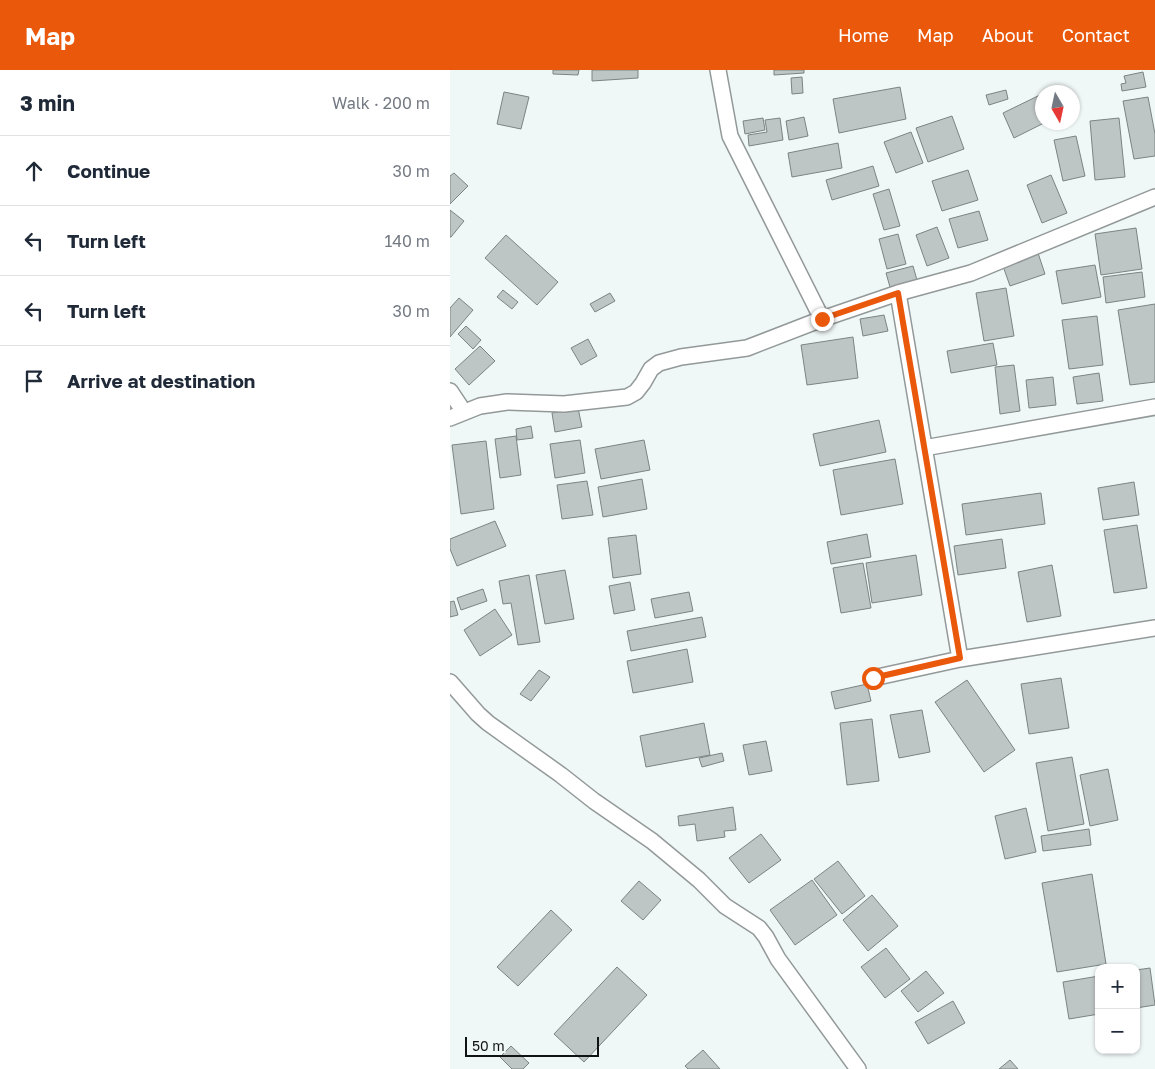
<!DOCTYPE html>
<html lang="en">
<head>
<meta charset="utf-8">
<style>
	body { margin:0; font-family:"Golos Text",sans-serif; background:#f2f2f3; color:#1f2937 }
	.controls { position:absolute; right:15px; bottom:15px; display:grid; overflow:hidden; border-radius:10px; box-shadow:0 1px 4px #0004 }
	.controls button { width:45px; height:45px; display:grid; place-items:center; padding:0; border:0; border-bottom:1px solid #e0e1e3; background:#fff; color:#1f2937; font:25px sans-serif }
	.compass { position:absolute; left:585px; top:15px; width:45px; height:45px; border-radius:50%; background:#fff; box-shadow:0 1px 4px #0004; rotate:171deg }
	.scale { position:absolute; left:15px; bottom:12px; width:134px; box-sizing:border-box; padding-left:5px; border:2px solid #101313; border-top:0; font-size:14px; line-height:18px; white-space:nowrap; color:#101313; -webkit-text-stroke:4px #f0f7f7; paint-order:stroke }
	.stop { position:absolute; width:15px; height:15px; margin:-11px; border:4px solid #ea580c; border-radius:50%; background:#fff }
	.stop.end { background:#ea580c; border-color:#fff; box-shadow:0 1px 5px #0008 }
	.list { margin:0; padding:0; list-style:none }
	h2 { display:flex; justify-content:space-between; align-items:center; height:65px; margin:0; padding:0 20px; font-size:21px }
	h2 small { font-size:16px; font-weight:400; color:#747a83 }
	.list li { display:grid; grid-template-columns:32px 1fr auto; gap:15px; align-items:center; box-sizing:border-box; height:70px; padding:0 20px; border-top:1px solid #e0e1e3 }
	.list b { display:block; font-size:19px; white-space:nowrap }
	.list em { font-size:16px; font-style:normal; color:#747a83 }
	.icon { flex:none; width:28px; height:28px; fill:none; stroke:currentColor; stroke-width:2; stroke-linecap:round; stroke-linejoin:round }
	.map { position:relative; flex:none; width:705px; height:999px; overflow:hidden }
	header { display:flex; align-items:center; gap:30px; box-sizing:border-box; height:70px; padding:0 25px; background:#ea580c; color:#fff }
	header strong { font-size:24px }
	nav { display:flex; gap:28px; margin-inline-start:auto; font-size:18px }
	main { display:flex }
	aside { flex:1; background:#fff }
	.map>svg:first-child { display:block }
	.building { fill:#bec5c5; stroke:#7c8383 }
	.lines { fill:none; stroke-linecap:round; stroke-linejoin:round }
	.street-casing { stroke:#939999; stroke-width:18 }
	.street { stroke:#fff; stroke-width:15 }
	.route { stroke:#ea580c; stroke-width:6 }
</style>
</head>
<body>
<header>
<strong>Map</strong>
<nav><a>Home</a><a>Map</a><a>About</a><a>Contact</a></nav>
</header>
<main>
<aside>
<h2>3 min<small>Walk · 200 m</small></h2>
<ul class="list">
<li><svg class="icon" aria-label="ahead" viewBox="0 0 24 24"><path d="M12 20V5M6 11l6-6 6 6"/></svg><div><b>Continue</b></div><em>30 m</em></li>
<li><svg class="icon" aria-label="left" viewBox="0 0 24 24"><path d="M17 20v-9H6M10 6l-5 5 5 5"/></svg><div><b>Turn left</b></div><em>140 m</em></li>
<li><svg class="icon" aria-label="left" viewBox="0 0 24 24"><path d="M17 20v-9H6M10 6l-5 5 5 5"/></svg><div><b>Turn left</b></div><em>30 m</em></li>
<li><svg class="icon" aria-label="arrive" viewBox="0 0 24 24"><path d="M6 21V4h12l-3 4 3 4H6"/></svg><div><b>Arrive at destination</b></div></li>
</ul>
</aside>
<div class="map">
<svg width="705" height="999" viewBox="0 0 705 999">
	<rect width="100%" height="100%" fill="#f0f7f7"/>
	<!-- building -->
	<path class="building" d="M103 0H129L128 5 103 4Z
		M142 0H188V8L142 11Z
		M324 0H354V3L324 5Z
		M693 2 696 17 672 21 671 14 676 13 674 6Z
		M352 7 353 23 342 24 341 8Z
		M450 17 456 49 389 63 383 29Z
		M556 20 558 29 539 35 536 25Z
		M54 22 79 27 71 59 47 54Z
		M592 24V52H596L564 68 553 43Z
		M698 27 705 64V86L684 89 673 31Z
		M502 46 514 79 478 92 466 58Z
		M354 47 358 66 339 70 336 51Z
		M313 48 315 60 295 64 293 51Z
		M330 48 333 70 299 76 298 65 317 62 315 50Z
		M669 48 675 107 645 110 640 51Z
		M461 62 473 93 446 103 434 72Z
		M626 66 635 106 613 111 604 70Z
		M388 73 392 98 342 107 338 83Z
		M423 96 429 116 382 130 376 110Z
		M518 100 528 130 492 141 482 111Z
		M4 103 18 116 0 134V106Z
		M601 105 617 143 592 153 577 115Z
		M439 119 450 156 434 160 423 124Z
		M0 140 14 151 1 167H0Z
		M529 141 538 170 508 178 499 149Z
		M487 157 499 188 477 196 466 165Z
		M686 158 692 199 651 205 645 164Z
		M448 164 456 194 437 199 429 169Z
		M56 165 108 212 87 235 35 188Z
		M588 183 595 204 560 216 553 196Z
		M645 195 651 227 612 234 606 201Z
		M463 196 467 210 440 217 436 203Z
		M692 202 695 227 656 233 653 207Z
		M556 218 564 266 534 271 526 223Z
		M53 220 68 232 62 239 47 227Z
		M160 223 165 231 145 242 140 234Z
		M9 228 23 240 0 267V238Z
		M705 234V312L680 315 668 240Z
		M434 245 438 261 413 266 410 249Z
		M647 246 653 295 619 299 612 250Z
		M16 256 31 270 23 279 8 264Z
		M403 267 408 308 357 315 351 275Z
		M138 269 147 286 131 295 121 278Z
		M543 273 547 295 501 303 497 281Z
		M30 276 45 291 19 315 5 299Z
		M564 295 570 341 550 344 545 297Z
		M649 303 653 331 627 334 623 307Z
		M603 307 606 335 579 338 576 310Z
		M128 338 132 357 105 362 102 343Z
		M429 350 436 382 370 396 363 364Z
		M81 356 83 368 67 370 66 359Z
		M66 366 71 405 50 408 45 369Z
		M130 370 135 403 105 408 100 374Z
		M194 370 200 400 151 409 145 379Z
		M36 371 44 439 11 444 2 375Z
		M445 389 453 434 391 445 383 400Z
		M192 409 197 439 153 447 148 417Z
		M137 411 143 445 112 449 107 415Z
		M684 412 689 445 653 450 648 418Z
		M591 423 595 454 516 465 512 434Z
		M45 451 56 476 7 496 0 479V469Z
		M687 455 697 518 664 523 654 460Z
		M417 464 421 487 381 494 377 472Z
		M186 465 191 504 163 508 158 468Z
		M552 469 556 498 508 505 504 476Z
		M466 485 472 525 422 533 416 493Z
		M413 493 421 538 391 543 383 498Z
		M602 495 611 546 577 552 568 502Z
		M115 500 124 549 95 554 86 505Z
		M79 505 90 572 68 575 61 533 53 534 49 511Z
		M180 512 185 540 164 544 159 516Z
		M33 519 37 531 11 540 7 528Z
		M239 522 243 541 205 548 201 529Z
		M4 531 8 545 0 547V532Z
		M45 539 62 565 30 586 14 560Z
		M252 547 256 567 181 581 177 561Z
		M237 579 243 612 183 623 177 591Z
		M89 600 100 607 81 631 70 624Z
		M611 608 619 658 579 664 571 614Z
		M517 610 565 680 534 702 485 632Z
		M417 614 421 631 385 639 381 622Z
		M472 640 480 682 449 688 440 645Z
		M422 649 429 711 397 715 390 653Z
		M254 653 260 685 196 697 190 666Z
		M316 671 322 701 299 705 293 675Z
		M272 683 274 691 252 697 249 688Z
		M622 687 634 754 598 761 586 693Z
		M658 699 668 750 640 756 630 705Z
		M283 737 286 760 274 761 275 767 247 771 245 754 229 756 228 746Z
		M576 738 586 782 555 789 545 746Z
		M639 759 641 775 593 781 591 766Z
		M311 764 331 790 299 813 279 788Z
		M388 791 415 826 392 844 364 809Z
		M642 804 656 894 607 902 592 813Z
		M362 810 387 845 345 875 320 840Z
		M189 811 211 830 193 850 171 831Z
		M422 825 448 856 418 881 393 850Z
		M101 840 122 860 68 916 47 897Z
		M436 878 460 909 435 928 411 897Z
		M167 897 197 925 134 992 104 964Z
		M700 898 705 935 686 938V900Z
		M476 901 494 923 468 942 451 921Z
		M649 906V944L619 949 613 912Z
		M503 931 515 953 478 974 465 952Z
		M61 976 79 993 73 999H62L50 987Z
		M253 980 270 999H238L235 996Z
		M560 990 568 999H549Z"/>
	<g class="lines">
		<defs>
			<path id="street" d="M268 0 280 66 372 249
				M448 223 510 589
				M0 321 14 342
				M0 348 30 336 57 332 114 334 177 327 186 322 193 313 201 299 209 293 231 287 297 278 372 249 448 223 521 203 705 127
				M474 378 705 337
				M423 608 510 589 705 558
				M0 612 28 644 38 653 111 705 144 731 202 771 249 810 275 836 309 858 316 867 328 889 408 999"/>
		</defs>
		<!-- street casing -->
		<use href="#street" class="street-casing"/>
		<!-- street -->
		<use href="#street" class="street"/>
	</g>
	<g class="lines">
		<!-- route -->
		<path class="route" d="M372 249 448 223 510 588 423 608"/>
	</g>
</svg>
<div class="controls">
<button>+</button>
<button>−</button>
</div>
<svg class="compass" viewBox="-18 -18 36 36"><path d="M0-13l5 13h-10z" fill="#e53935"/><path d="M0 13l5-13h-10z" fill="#747a83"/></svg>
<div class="scale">50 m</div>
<div class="stop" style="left:423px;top:608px"></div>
<div class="stop end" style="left:372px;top:249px"></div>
</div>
</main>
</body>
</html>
